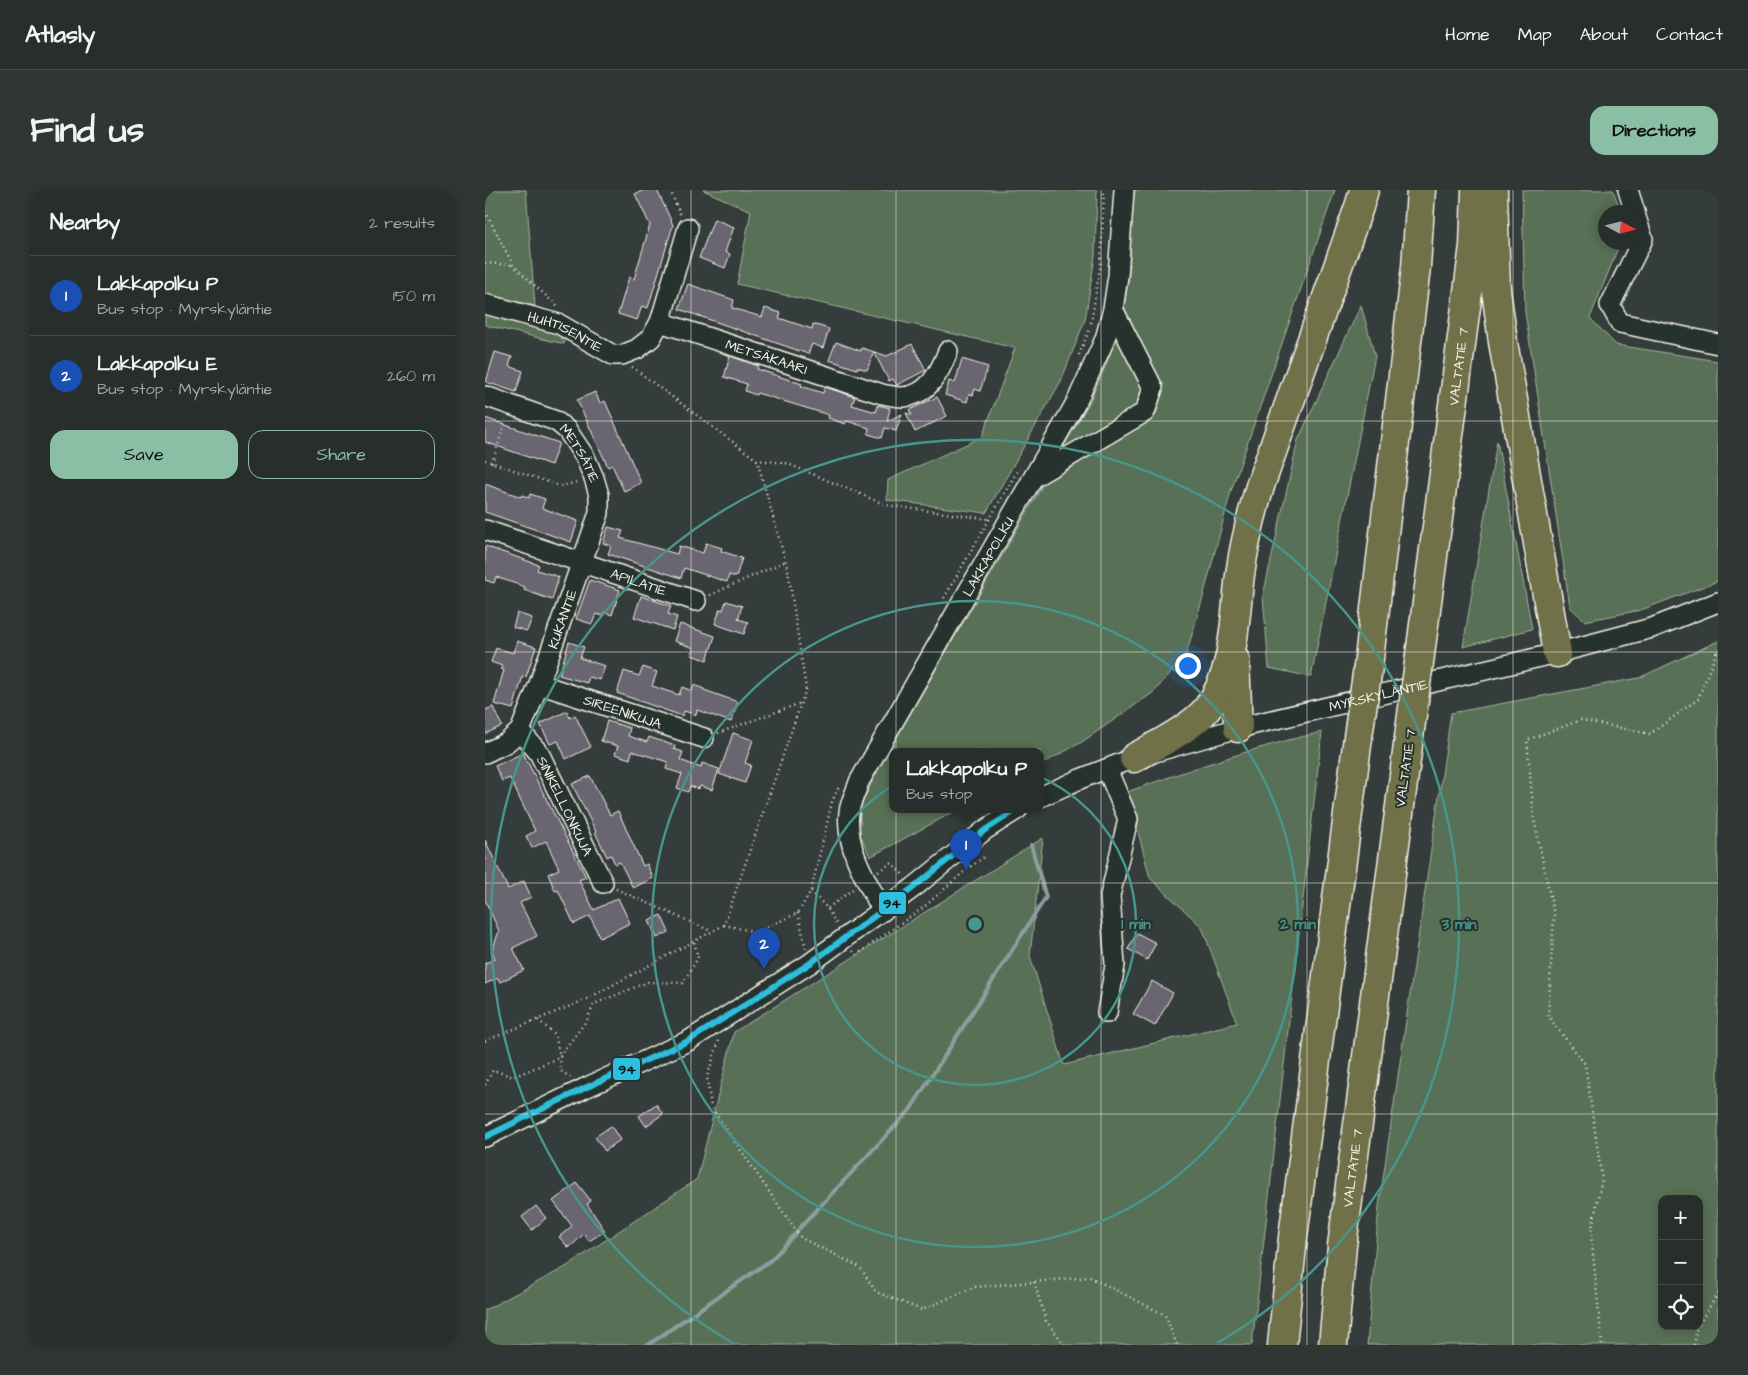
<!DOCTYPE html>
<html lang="en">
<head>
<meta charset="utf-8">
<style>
	body { margin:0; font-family:"Architects Daughter",sans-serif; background:#2f3634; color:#f1f3f6 }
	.controls { position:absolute; right:15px; bottom:15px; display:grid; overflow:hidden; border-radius:10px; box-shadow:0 2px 12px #0003 }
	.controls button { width:45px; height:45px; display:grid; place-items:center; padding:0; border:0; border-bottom:1px solid #434a48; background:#272e2c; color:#f1f3f6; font:25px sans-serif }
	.compass { position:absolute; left:1113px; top:15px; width:45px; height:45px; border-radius:50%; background:#272e2c; box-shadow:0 2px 12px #0003; rotate:97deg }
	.you { position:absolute; left:702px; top:475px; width:18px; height:18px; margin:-12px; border:4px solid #fff; border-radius:50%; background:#1a73e8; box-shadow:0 0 0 8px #1a73e833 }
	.badge { display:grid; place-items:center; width:32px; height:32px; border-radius:50%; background:#8abfa5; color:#fff; font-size:16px; font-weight:700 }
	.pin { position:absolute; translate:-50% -41px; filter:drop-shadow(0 1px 2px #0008) }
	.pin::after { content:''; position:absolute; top:26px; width:18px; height:15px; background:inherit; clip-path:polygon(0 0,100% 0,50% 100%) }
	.popup { position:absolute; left:404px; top:558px; width:155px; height:65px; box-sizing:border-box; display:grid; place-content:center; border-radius:10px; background:#272e2c; filter:drop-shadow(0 1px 4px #0005); font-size:16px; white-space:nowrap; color:#a4a8a9 }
	.popup b { font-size:19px; color:#f1f3f6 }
	.popup::after { content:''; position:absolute; left:50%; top:100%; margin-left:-10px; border:10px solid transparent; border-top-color:#272e2c }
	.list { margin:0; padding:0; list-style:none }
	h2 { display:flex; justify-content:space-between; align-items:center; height:65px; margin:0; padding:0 20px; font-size:21px }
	h2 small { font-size:16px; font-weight:400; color:#a4a8a9 }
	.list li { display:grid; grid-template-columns:32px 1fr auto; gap:15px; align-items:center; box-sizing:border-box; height:80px; padding:0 20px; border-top:1px solid #434a48 }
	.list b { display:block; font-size:19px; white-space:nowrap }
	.list p { margin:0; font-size:16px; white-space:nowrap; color:#a4a8a9 }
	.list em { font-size:16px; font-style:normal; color:#a4a8a9 }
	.actions { display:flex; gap:10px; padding:15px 20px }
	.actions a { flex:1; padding:11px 0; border:1px solid #8abfa5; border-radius:15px; text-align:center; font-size:18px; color:#8abfa5 }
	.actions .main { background:#8abfa5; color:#111 }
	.icon { flex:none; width:28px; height:28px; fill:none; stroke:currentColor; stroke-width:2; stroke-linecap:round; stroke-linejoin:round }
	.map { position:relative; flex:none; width:1233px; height:1155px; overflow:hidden; border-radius:15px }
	header { display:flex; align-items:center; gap:30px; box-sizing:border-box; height:70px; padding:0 25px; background:#272e2c; border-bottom:1px solid #434a48 }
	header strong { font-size:24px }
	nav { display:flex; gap:28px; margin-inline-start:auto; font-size:18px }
	.intro { display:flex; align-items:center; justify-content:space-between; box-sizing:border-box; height:120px; padding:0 30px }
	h1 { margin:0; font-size:35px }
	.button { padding:12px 22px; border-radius:15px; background:#8abfa5; color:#111; font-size:18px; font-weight:700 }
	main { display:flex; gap:30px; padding:0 30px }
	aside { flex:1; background:#272e2c; border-radius:15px; box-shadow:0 2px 12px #0003 }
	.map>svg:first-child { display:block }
	.green { fill:#587157; stroke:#a6b1a0; fill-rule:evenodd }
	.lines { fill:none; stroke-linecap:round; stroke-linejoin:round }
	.stream { stroke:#8c9f9f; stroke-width:4 }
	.building { fill:#6a6671; stroke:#f4f1e8 }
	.minor-casing { stroke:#f4f1e8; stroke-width:22 }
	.highway-casing { stroke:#f4f1e8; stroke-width:31 }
	.path { stroke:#f4f1e8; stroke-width:2.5; stroke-dasharray:1 4; stroke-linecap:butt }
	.minor { stroke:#26332d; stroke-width:19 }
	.highway { stroke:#6f704a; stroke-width:28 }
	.highway-bridge-casing { stroke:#f4f1e8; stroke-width:31; stroke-linecap:butt }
	.highway-bridge { stroke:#6f704a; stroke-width:28 }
	.bus-1-casing { stroke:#26332d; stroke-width:10 }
	.bus-1 { stroke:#2dbfdf; stroke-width:6 }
	.grid { fill:none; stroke:#f4f1e8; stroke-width:1; stroke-opacity:0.55 }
	.ring { fill:none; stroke:#48958c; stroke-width:2.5 }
	.labels { text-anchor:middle; stroke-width:4; stroke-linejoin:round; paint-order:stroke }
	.street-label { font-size:14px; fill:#f4f1e8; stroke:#26332d }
	.centre { fill:#48958c; stroke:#26332d; stroke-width:2.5 }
	.ring-label { font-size:15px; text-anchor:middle; font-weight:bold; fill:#48958c; stroke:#26332d; stroke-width:4; stroke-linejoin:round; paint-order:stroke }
	.line-badge { stroke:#26332d; stroke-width:2 }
	.pale-badge-label { font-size:14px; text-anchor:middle; font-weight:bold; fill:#111 }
</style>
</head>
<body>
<header>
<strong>Atlasly</strong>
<nav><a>Home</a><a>Map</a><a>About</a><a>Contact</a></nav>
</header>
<div class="intro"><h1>Find us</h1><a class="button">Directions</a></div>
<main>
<aside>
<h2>Nearby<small>2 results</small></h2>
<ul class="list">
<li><span class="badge" style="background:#1a4fb4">1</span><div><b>Lakkapolku P</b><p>Bus stop · Myrskyläntie</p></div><em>150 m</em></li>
<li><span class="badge" style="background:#1a4fb4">2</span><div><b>Lakkapolku E</b><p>Bus stop · Myrskyläntie</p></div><em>260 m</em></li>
</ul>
<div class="actions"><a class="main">Save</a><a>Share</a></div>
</aside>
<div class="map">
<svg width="1233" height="1155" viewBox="0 0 1233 1155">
	<rect width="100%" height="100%" fill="#343d3b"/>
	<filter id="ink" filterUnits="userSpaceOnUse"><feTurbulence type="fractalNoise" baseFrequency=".02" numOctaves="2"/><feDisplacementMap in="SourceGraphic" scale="10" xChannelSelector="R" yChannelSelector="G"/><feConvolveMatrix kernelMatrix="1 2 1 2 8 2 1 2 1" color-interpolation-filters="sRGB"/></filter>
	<g filter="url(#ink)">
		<!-- green -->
		<path class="green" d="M0 0H41L50 116 0 103Z
			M218 0H612L610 66 600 130 576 191 501 323 402 310 403 290 497 247 530 158 252 94 266 21Z
			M650 0H850L746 301 718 407 701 465 669 502 597 552 555 575V561H407V619H474L385 667 375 644V618L391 583 559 293 671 225 678 199 639 117 644 87 647 17Z
			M1037 0H1128L1136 22H1120V52L1135 53 1105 128 1131 155 1233 171V391L1156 420 1100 431 1085 417 1040 122Z
			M876 115 890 166 826 487 784 478 778 406 813 250Z
			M0 124 82 145 79 154 0 135Z
			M632 142 657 196 651 217 573 266 604 213 623 170Z
			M1012 251 1047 439 978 457Z
			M1233 451V1155H882L894 1016 966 523 1154 488ZM1177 1009H1214V1136H1177Z
			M837 542 767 1155H0V1120L79 1078 212 989 249 842 558 648 545 766 579 875 752 833 717 737 665 688 650 630 639 603C704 580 769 557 837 542Z"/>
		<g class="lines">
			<!-- stream -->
			<path class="stream" d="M312 1041 425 920 561 707 546 655
				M163 1155 286 1070 311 1043"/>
		</g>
		<!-- building -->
		<path class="building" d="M159 0H172L188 35 163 118 157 116 152 130 133 124 144 87 149 89 165 35 150 4Z
			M229 29 249 37 240 62 245 64 240 78 214 68Z
			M203 94 249 110 247 118 277 127 280 118 296 123 294 128 327 139 328 134 344 139 338 158 327 154 323 164 194 119Z
			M351 152 376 161 377 158 402 166 427 154 441 180 412 195 408 189 404 191 389 162 382 180 372 177V179L344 170Z
			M10 162 27 167 24 176 38 181 31 202 1 192Z
			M245 166 273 176 272 179 317 194 316 196 338 203 340 197 370 207 367 215 391 222 393 215 405 218 402 231 417 224 411 241 400 238 397 248 383 244 384 238 362 231 360 234 343 228 344 225 272 203 271 205 260 201 262 194 239 187Z
			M477 169 503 177 495 201 490 199 488 205 484 204 482 212 460 205 464 191 470 193Z
			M110 202 115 213 120 211 156 293 139 301 127 275 123 277 92 210Z
			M452 207 462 226 430 242 421 223 427 225 424 220Z
			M0 228 74 253 66 275 0 252Z
			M0 294 36 307 37 305 44 308 45 304 60 309 57 318 93 331 86 352 0 322Z
			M123 337 138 341 135 348 192 364 194 356 218 363 221 353 237 358 236 361 257 368 251 387 244 385 242 392 199 378 196 388 123 364 126 356 118 353Z
			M0 356 54 375 52 380 74 387 67 410 39 400 40 397 11 387 9 393 0 390Z
			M105 390 135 400 127 425 119 422 118 426 111 424 107 434 91 429Z
			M156 406 186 416 183 424 192 427 188 440 149 427Z
			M241 411 257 416 253 429 263 432 259 444 230 434 235 419 238 420Z
			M32 423 47 428 42 441 28 437Z
			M195 434 230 446 222 470 206 465 209 458 189 451Z
			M32 451 51 457 41 487 38 486 28 519 9 514 19 480 16 479 17 476 6 472 11 458 28 463Z
			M84 452 99 457 95 468 120 476 115 490 104 487 102 493 74 485Z
			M158 477 172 482 167 496 194 505 197 497 207 501 209 495 219 499V500L253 512 246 532 212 520 211 525 199 521 197 526 132 503 139 481 154 486Z
			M8 517 17 536 0 544V520Z
			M82 521 85 528 90 525 106 557 81 569 73 551 65 554 55 534Z
			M122 531 145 538 143 546 162 552 164 547 190 556 189 559 198 562 195 570 216 578 217 573 234 579 227 600 215 596 214 599 205 596 203 602 192 598 197 584 181 579 183 572 147 561 145 569 130 564 133 556 116 551Z
			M248 543 268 550 260 573 266 575 260 593 234 584Z
			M38 563 101 687 94 690 109 720 133 708 145 733 115 748 105 726 89 734 73 700 70 701 63 684 74 679 61 651 47 658 41 646 50 641 25 588 17 591 10 576Z
			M105 586 125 625 133 621 158 676 162 674 168 688 148 698 135 672 130 674 126 665 122 667 110 642H111L87 594Z
			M0 650 23 699 39 691 46 707 35 713 52 746 28 758 39 780 15 792 13 788 0 794V773L10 769 7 761 14 741 0 710Z
			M176 725 184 742 172 748 164 731Z
			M652 743 671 753 662 770 643 759Z
			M667 791 688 803 670 836 648 824Z
			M171 914 178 924 161 936 154 926Z
			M126 936 135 950 120 961 110 947Z
			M92 993 106 1011 102 1014 120 1041 104 1051 99 1044 84 1058 74 1047 87 1036 68 1011Z
			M51 1016 61 1028 47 1040 37 1027Z"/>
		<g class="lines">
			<defs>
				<g id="minor">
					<path d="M1143 0 1150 22"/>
					<path d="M1150 24 1158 49 1125 115 1135 133 1233 154"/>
					<path id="s1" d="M0 114 74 134 128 165H137L152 159 166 148 175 132 203 38"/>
					<path id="s2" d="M175 132 397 204C403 205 411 207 417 207 443 206 455 182 463 161"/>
					<path id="s3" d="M0 206 71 231 82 240 100 267 109 288 114 305V323L54 494 35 541 21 553 0 563"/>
					<path d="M549 287 660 222 668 198 628 119"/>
					<path id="s4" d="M0 340 211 411"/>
					<path id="s5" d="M54 494 219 548"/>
					<path id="s6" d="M35 541 54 563 118 693"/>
					<path id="s7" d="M555 607 595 589 649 568 753 538 1072 463 1167 438 1233 412"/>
					<path id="s8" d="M398 721C381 690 360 658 364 622 365 612 371 602 374 592L592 211 620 149 628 119 633 86 639 0"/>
					<path d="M622 823 630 775 625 706 643 629 622 579"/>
					<path d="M0 947 100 898 203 851 324 774 428 698 500 640 533 619"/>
				</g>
				<g id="highway">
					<path d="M1008 0 1011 100 1018 152 1072 463"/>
					<path id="s9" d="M935 465 989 56 991 0"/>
					<path d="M750 470 753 538"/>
					<path d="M883 477 931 77 936 0"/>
					<path d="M649 568C670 556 706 538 721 520 751 483 749 430 755 385 759 354 767 323 776 293L874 17 879 0"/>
					<path d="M797 1155 808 1047 873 547"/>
					<path id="s10" d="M848 1155 857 1056 925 540"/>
				</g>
			</defs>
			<!-- minor casing -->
			<use href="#minor" class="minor-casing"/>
			<!-- highway casing -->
			<use href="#highway" class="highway-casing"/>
			<!-- path -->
			<path class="path" d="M185 0 196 26
				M0 21 28 75 74 118
				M0 73 28 75
				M606 133 616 71 619 0
				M594 165 605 138
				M147 177 272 270 301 273 401 315 503 329
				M0 270 75 296 94 292
				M7 273 21 230
				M225 405 301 371
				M459 408 534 278
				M233 543 316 513
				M393 681 407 673 419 686
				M131 699 226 741
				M326 701 342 718 352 735
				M343 718 368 699
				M313 723 321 759
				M239 735 271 742 313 723 326 701 347 612 354 596
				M368 761 371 765 439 717 481 680 502 665
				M53 830 70 844 75 866 76 881 86 888
				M0 851 100 810 239 735 321 499 303 380 272 270
				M234 851 222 887 226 917 316 1048 375 1077 391 1102 437 1120 489 1097 605 1087 680 1125 692 1155
				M0 895 8 880 28 887 73 868 102 830 109 814 163 792 198 793 213 768 209 751
				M549 1092 561 1131 580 1155
				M1214 1134 1233 1104
				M1117 1155 1106 1043 1117 989 1100 874 1063 826 1069 725 1049 629 1042 550 1096 530 1165 544 1213 509 1233 458
				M1209 1155 1212 1136"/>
			<!-- minor -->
			<use href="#minor" class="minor"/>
			<!-- highway -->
			<use href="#highway" class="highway"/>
			<defs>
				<path id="highway-bridge" d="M925 540 935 465
					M873 547 883 477"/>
			</defs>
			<!-- highway-bridge casing -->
			<use href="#highway-bridge" class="highway-bridge-casing"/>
			<!-- highway-bridge -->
			<use href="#highway-bridge" class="highway-bridge"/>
			<defs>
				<path id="bus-1" d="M0 947 100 898 203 851 324 774 428 698 500 640 533 619"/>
			</defs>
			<!-- bus-1 casing -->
			<use href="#bus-1" class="bus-1-casing"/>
			<!-- bus-1 -->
			<use href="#bus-1" class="bus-1"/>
		</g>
	</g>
	<!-- grid -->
	<path class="grid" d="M206 0V1155M411 0V1155M616 0V1155M822 0V1155M1028 0V1155M0 231H1233M0 462H1233M0 693H1233M0 924H1233"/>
	<!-- distance rings -->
	<g class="ring">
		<circle cx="490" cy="734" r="161"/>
		<circle cx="490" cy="734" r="323"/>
		<path d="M248 1153A484 484 0 1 1 732 1153"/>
	</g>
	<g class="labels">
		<!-- street labels -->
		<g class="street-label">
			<text dy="5" stroke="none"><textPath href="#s1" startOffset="85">HUHTISENTIE</textPath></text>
			<text dy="5" stroke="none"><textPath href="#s2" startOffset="112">METSÄKAARI</textPath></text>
			<text dy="5" stroke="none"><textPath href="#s9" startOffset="291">VALTATIE 7</textPath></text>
			<text dy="5" stroke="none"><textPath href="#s3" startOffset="116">METSÄTIE</textPath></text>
			<text dy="5" stroke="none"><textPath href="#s8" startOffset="398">LAKKAPOLKU</textPath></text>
			<text dy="5" stroke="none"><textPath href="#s4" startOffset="162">APILATIE</textPath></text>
			<text transform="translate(77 429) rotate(-71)" y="5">KUKANTIE</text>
			<text dy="5" stroke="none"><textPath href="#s7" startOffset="354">MYRSKYLÄNTIE</textPath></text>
			<text dy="5" stroke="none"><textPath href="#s5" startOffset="88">SIREENIKUJA</textPath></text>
			<text transform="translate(920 578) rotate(-82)" y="5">VALTATIE 7</text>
			<text dy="5" stroke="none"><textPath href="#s6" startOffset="88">SINIKELLONKUJA</textPath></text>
			<text dy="5" stroke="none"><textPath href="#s10" startOffset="178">VALTATIE 7</textPath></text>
		</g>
	</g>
	<circle cx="490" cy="734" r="8" class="centre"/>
	<g class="ring-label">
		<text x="651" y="739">1 min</text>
		<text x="813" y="739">2 min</text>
		<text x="974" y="739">3 min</text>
	</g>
	<g class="line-badge">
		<rect x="393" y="701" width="29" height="24" rx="5" fill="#2dbfdf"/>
		<rect x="127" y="867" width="29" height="24" rx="5" fill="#2dbfdf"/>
	</g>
	<g class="pale-badge-label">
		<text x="407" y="718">94</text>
		<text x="142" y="884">94</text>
	</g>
</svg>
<div class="controls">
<button>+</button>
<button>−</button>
<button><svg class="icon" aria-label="locate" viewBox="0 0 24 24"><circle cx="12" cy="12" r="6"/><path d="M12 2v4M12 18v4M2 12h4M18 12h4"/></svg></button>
</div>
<svg class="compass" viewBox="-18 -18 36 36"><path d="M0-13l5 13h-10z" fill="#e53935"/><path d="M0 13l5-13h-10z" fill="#a4a8a9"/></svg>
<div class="you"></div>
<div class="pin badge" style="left:481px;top:680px;background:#1a4fb4">1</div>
<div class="popup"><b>Lakkapolku P</b>Bus stop</div>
<div class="pin badge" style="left:279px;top:779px;background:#1a4fb4">2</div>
</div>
</main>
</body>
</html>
